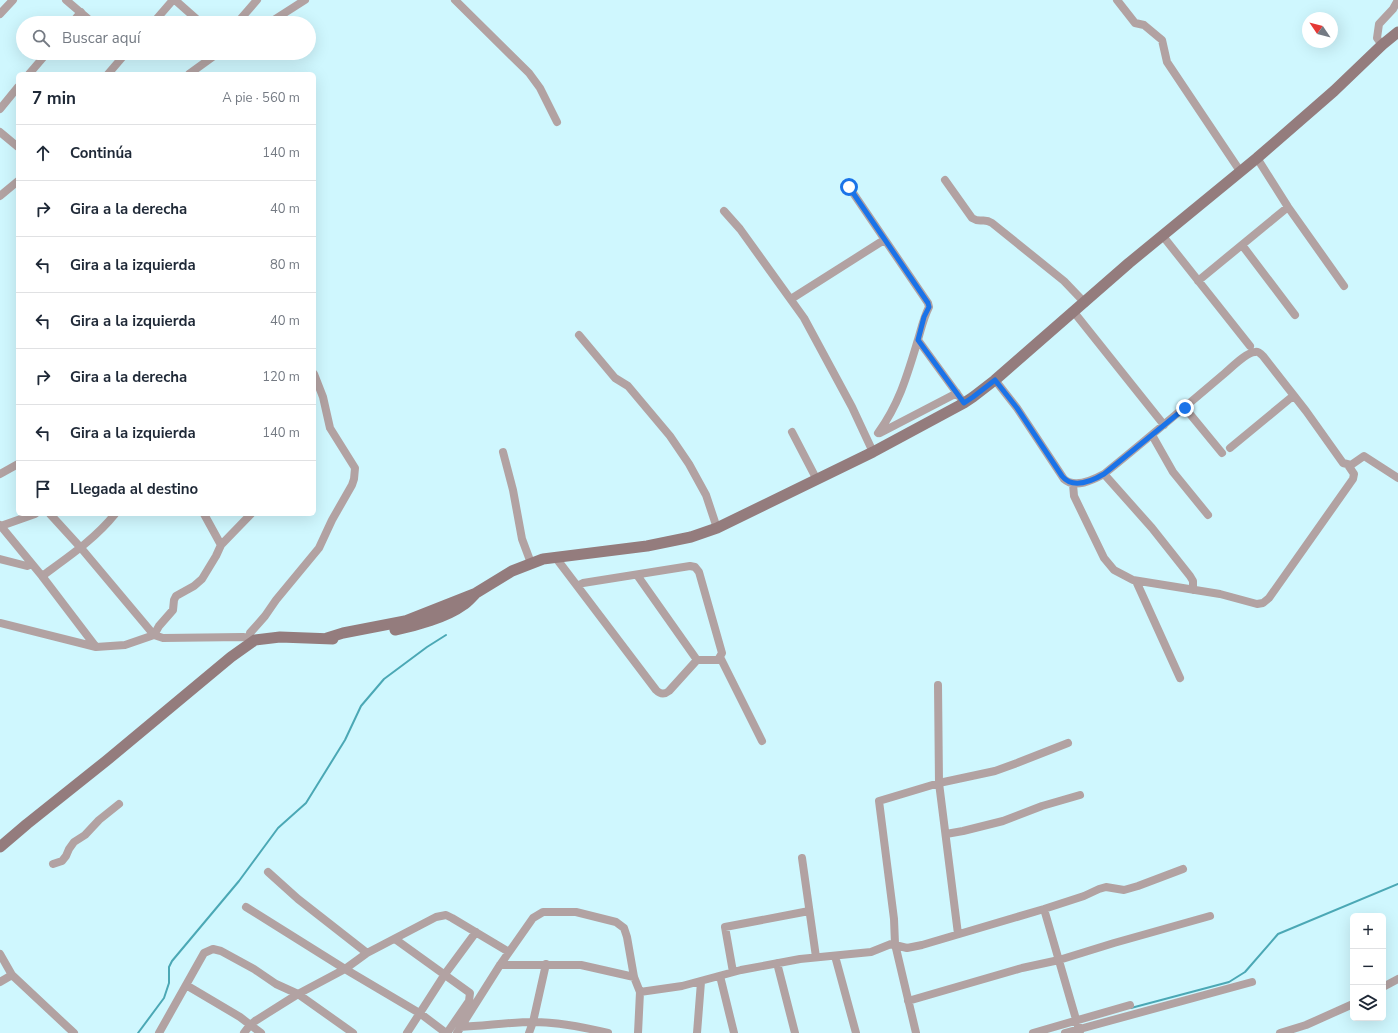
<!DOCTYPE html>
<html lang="es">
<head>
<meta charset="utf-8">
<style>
	body { margin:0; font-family:"Nunito Sans",sans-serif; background:#f2f2f3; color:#1f2937 }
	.controls { position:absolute; right:12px; bottom:12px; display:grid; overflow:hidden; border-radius:6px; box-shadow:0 4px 16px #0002 }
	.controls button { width:36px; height:36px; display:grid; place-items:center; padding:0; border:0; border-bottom:1px solid #e0e1e3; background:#fff; color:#1f2937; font:20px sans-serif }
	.compass { position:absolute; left:1302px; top:12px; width:36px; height:36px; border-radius:50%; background:#fff; box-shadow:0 4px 16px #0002; rotate:305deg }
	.stop { position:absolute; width:12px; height:12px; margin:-9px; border:3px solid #1a73e8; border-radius:50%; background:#fff }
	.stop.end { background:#1a73e8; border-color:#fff; box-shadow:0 1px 4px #0008 }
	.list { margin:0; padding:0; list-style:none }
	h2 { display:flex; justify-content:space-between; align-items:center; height:52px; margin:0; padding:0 16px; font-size:17px }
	h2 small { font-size:13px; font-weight:400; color:#747a83 }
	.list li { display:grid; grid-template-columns:26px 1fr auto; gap:12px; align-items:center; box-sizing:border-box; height:56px; padding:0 16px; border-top:1px solid #e0e1e3 }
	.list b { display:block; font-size:15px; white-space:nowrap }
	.list em { font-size:13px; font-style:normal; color:#747a83 }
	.icon { flex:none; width:22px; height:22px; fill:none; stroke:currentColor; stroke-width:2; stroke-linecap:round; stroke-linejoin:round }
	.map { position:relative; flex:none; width:1398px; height:1033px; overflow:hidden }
	.search { position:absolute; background:#fff; box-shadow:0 4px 16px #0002; left:16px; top:16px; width:300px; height:44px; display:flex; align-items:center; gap:10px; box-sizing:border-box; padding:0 14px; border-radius:22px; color:#747a83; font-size:15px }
	.panel { position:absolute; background:#fff; box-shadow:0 4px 16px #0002; left:16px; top:72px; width:300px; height:444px; border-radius:6px }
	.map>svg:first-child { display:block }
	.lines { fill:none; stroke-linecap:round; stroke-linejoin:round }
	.stream { stroke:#4ba8b5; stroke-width:2 }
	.street { stroke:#b2a2a2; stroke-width:8 }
	.secondary { stroke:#947c7d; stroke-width:11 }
	.route { stroke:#1a73e8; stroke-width:5 }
</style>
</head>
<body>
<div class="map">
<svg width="1398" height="1033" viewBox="0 0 1398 1033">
	<rect width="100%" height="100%" fill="#cff7fe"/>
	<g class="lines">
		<!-- stream -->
		<path class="stream" d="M1131 1008 1229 982 1245 972 1278 934 1398 884
			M138 1033 164 998 169 983V967L172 961 239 881 278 828 306 803 345 740 361 706 384 679 427 647 446 635"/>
		<!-- street -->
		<path class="street" d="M66 0 93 23
			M175 0 201 23
			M455 0 529 73 540 88 557 122
			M1117 0 1135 23 1144 25 1162 40 1167 62 1240 171
			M0 14 13 0
			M72 23 81 12
			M153 23 173 0
			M237 23 257 0
			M269 23 305 0
			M1382 45 1377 38 1379 24 1393 9 1398 0
			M29 74 47 53
			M108 74 126 53
			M189 74 218 53
			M0 109 18 87
			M0 132 18 147
			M1257 158 1288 207 1344 286
			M945 180 972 218C981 224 983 217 992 223L1064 281 1085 303
			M849 187 928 303 929 307C923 319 921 330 917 343 907 376 899 404 878 433
			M0 196 18 181
			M724 211 740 229 804 318 852 407 873 452
			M1162 235 1250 346
			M1242 245 1295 315
			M1198 281 1288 207
			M791 299 884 240
			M1073 311 1164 425
			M579 335 615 378 628 386 670 436 689 464 706 495 717 528
			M918 340 964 403
			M995 380 1017 408 1064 479C1075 489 1093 480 1104 474 1145 441 1185 407 1225 373 1232 367 1247 352 1255 352 1258 351 1261 354 1263 356L1306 411 1343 463 1351 465 1364 456 1398 478
			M1185 408 1222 453
			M792 432 817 480
			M880 433 957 393
			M1152 435 1173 472 1208 515
			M1230 448 1293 396
			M503 452 513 490 522 539 531 563
			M0 474 18 464
			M1104 474 1152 528 1190 576 1193 581V590
			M1073 484 1074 496 1104 558 1114 570 1133 580 1220 594 1257 604 1263 603 1269 598 1353 479 1354 474 1348 465
			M50 514 81 548 154 635 159 626 173 610 174 600 176 596 194 586 202 579 216 556 221 545 251 514
			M204 514 221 545
			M0 525 42 576 96 647 125 645 154 635 163 638 243 637 249 638
			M1 526 35 514
			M556 558 656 690C660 694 664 695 669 691L697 660H718L722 653 699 572 695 567 690 566 583 583 577 586
			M0 559 27 566 32 564
			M637 575 697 660
			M42 576C68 557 95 539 115 514
			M1136 581 1180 678
			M0 623 96 647
			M255 640 249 638 250 633 265 616 276 600 319 548 332 520 352 485 354 479 355 468 330 428 323 397 314 374
			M720 657 762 741
			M938 685 939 783 958 934
			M946 834 963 831 1003 821 1042 806 1080 795
			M802 858 816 957
			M53 864 62 861 66 856 69 849 74 842 85 835 99 820 119 804
			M268 872 298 899 367 953
			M246 907 345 969 421 1014 446 1033
			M1044 909 1080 1033
			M395 939 470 993 469 1001 447 1033
			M0 954 12 975 74 1033
			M835 956 856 1033
			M777 963 795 1033
			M500 965H581L634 977
			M733 972 725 927 809 911
			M720 976 734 1033
			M0 982 12 975
			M186 985 240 1017 261 1033
			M1383 987 1398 979
			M640 992 682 986 741 970 800 959 871 952 891 944 907 948 922 945 1044 909 1084 896 1099 889 1106 887 1124 890 1138 886 1183 869
			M908 1001 1022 968 1059 960 1114 943 1210 916
			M460 1027C485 1026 510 1022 534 1022 559 1022 583 1027 608 1033
			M159 1033 204 953 213 949 221 951 254 969 276 984 298 994 353 1033
			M244 1033 250 1025 255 1021 298 994 345 969 367 953 436 917 446 915 452 918 509 952
			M407 1033 445 974 476 932
			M457 1033 500 965 533 918 543 912H576L616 922 624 928 627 937 634 977 640 992 638 1033
			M529 1033 533 1022 546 964
			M697 1033 701 982
			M916 1033 895 944 894 919 879 801 939 783 995 771 1017 763 1068 743
			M1033 1033 1130 1005
			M1065 1033 1252 982
			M1280 1033 1306 1025 1353 1004"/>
		<!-- secondary -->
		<path class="secondary" d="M395 630C415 626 447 617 463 605 467 603 471 598 475 594
			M327 638 343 633 405 621 476 593 512 571 543 559 647 546 691 537 717 528 873 452 964 403 973 397 995 380 1129 263 1257 158 1334 91 1382 45 1398 32
			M0 847 27 824 106 761 231 657 255 640 280 637 333 639"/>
	</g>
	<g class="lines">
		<!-- route -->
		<path class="route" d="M849 187 928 303 929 307 924 317 918 340 964 403 973 397 995 380 1017 408 1062 476C1073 490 1092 481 1104 474L1185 408"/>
	</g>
</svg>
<div class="controls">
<button>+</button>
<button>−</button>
<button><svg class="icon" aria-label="layers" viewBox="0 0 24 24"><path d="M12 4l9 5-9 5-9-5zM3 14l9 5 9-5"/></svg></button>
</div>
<svg class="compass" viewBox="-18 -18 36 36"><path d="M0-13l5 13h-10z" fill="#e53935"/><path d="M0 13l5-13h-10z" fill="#747a83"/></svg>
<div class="stop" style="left:849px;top:187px"></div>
<div class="stop end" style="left:1185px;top:408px"></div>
<div class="search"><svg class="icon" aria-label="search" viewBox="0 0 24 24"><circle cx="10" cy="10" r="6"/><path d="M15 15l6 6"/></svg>Buscar aquí</div>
<section class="panel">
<h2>7 min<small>A pie · 560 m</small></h2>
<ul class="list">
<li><svg class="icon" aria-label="ahead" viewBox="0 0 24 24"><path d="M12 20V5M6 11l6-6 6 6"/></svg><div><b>Continúa</b></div><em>140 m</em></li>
<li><svg class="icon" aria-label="right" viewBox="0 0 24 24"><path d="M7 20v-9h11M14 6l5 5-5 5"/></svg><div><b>Gira a la derecha</b></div><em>40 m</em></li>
<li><svg class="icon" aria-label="left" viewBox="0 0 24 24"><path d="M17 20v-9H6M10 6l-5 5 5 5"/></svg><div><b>Gira a la izquierda</b></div><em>80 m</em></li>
<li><svg class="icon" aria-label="left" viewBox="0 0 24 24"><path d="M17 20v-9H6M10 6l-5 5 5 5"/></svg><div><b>Gira a la izquierda</b></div><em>40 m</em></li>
<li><svg class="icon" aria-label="right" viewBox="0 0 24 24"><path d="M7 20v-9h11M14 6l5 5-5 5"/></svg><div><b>Gira a la derecha</b></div><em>120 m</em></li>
<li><svg class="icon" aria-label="left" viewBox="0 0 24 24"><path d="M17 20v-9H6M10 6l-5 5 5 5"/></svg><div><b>Gira a la izquierda</b></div><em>140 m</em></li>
<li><svg class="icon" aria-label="arrive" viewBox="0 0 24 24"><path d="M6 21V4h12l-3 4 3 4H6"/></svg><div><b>Llegada al destino</b></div></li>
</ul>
</section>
</div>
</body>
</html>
